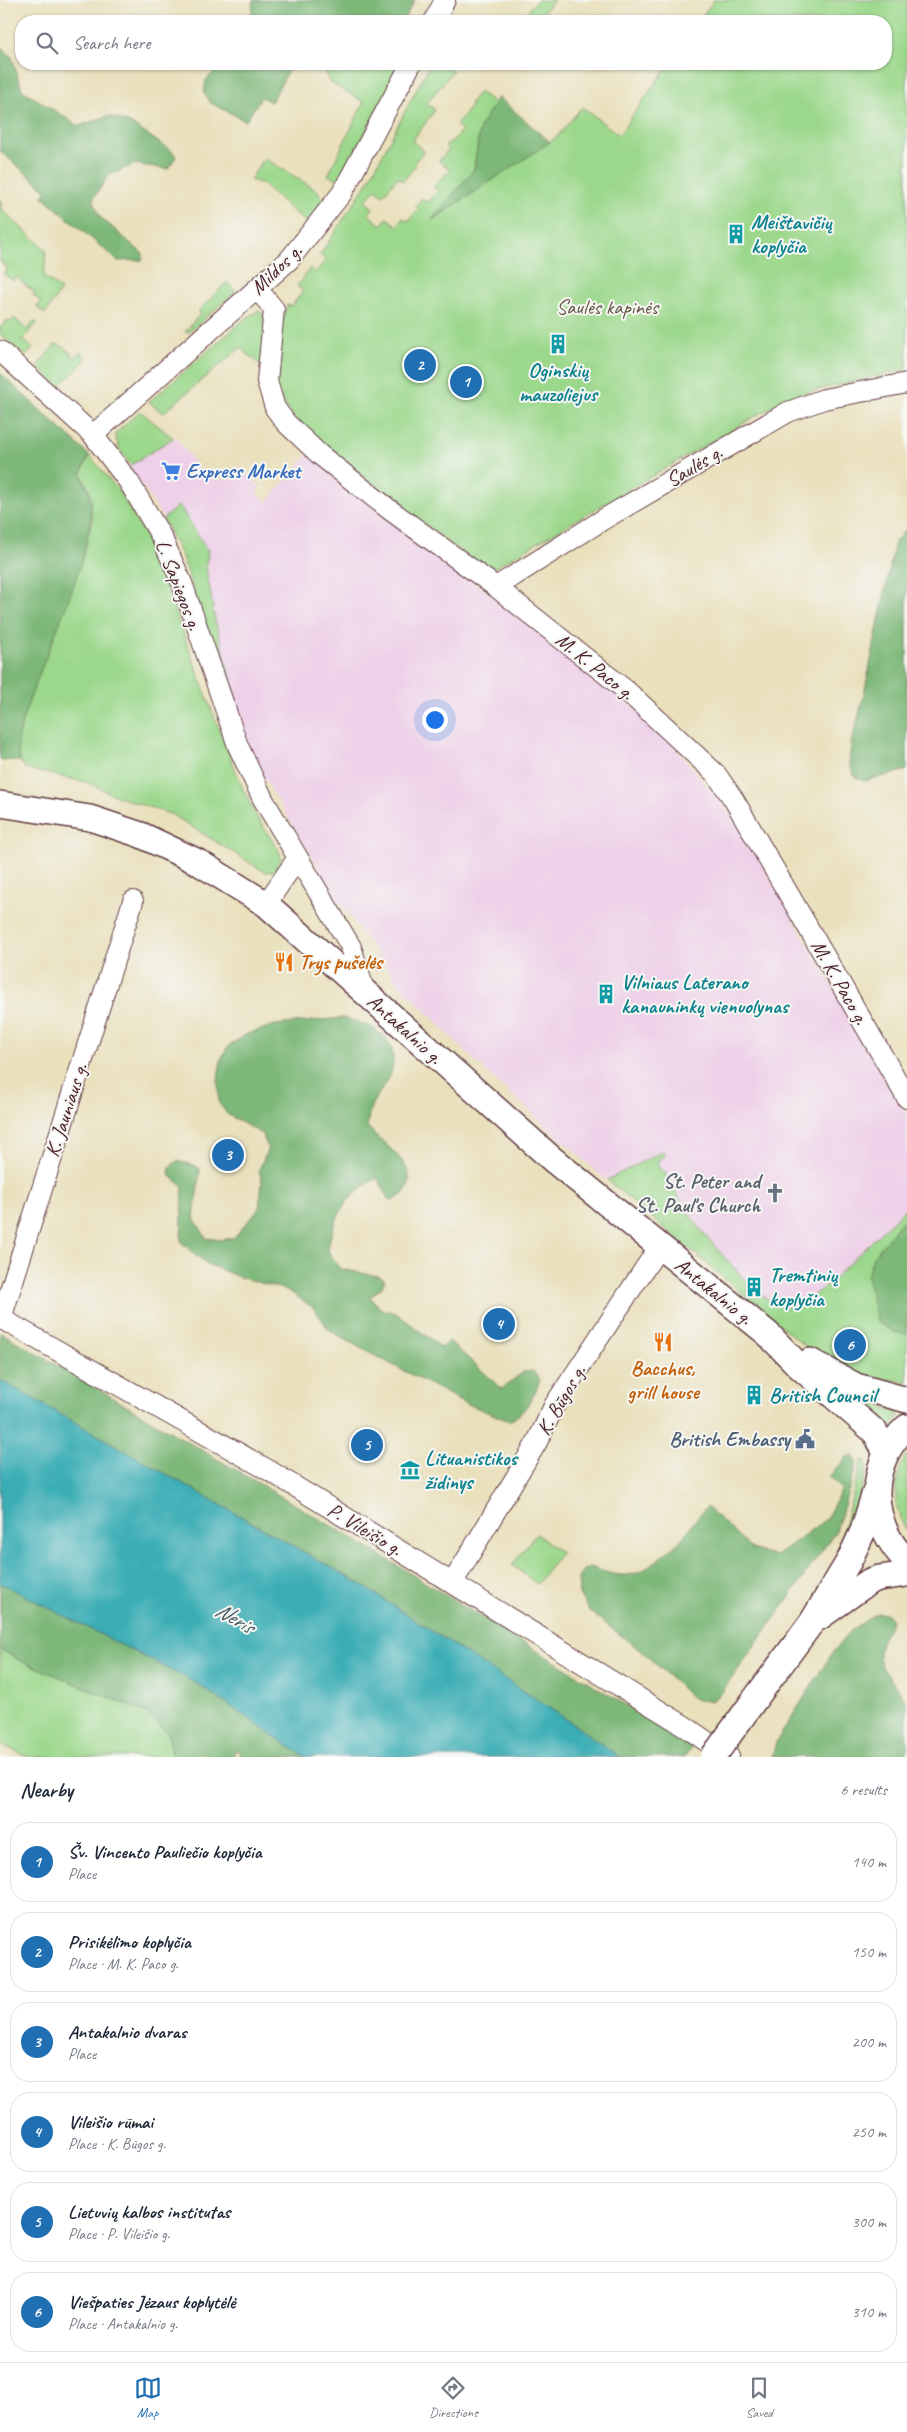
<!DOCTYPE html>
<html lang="en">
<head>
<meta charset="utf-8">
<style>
	body { margin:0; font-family:Caveat,sans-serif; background:#f6f6f7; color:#1f2937 }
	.you { position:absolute; left:434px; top:719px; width:18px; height:18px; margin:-12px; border:4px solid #fff; border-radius:50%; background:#1a73e8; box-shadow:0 0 0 8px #1a73e833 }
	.badge { display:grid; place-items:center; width:32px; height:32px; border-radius:50%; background:#1f6fb2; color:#fff; font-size:16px; font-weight:700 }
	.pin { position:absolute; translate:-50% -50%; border:2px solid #fff; box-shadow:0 1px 5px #0006 }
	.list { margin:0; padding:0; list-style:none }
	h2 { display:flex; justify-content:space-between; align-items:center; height:65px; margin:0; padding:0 20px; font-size:21px }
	h2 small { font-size:16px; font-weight:400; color:#747a83 }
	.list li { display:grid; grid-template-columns:32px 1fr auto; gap:15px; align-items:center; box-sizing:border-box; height:80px; margin:0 10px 10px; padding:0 10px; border:1px solid #e0e1e3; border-radius:20px }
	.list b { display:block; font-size:19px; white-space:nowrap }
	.list p { margin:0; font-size:16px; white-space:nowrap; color:#747a83 }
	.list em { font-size:16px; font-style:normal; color:#747a83 }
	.icon { flex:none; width:28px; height:28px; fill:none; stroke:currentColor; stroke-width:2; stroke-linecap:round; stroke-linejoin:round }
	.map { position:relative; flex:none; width:907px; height:1757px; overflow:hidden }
	.search { position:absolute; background:#fff; box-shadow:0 1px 4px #0004; left:15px; right:15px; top:15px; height:55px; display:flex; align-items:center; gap:12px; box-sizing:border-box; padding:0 18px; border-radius:20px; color:#747a83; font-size:19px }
	.sheet { height:605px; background:#fff }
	nav { display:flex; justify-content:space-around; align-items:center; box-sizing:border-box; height:70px; border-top:1px solid #e0e1e3; background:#fff; font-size:14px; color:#747a83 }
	nav a { display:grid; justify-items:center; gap:2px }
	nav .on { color:#1f6fb2 }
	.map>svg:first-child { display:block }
	.built { fill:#eed0e8 }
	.green { fill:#9cd88c; stroke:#737c5c }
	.forest { fill:#7db878; stroke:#646c52 }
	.water { fill:#3badb5; stroke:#426670 }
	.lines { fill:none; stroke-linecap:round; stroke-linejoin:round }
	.minor-casing { stroke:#623c41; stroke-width:22 }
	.major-casing { stroke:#623c41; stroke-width:28 }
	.minor { stroke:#fff; stroke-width:20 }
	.major { stroke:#fff; stroke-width:25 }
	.major-bridge-casing { stroke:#623c41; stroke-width:28; stroke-linecap:butt }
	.major-bridge { stroke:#fff; stroke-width:25 }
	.labels { text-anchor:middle; stroke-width:4; stroke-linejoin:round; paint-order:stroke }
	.culture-label { font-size:21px; font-weight:bold; fill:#0d838f; stroke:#f6f6f2; text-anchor:start }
	.street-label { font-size:21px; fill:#4a1f2b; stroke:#f6f6f2 }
	.park-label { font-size:21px; fill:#635648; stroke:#f6f6f2 }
	.shop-label { font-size:21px; font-weight:bold; fill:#366cbe; stroke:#f6f6f2; text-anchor:start }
	.food-label { font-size:21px; font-weight:bold; fill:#c56008; stroke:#f6f6f2; text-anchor:start }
	.worship-label { font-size:21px; font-weight:bold; fill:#5b616d; stroke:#f6f6f2; text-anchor:end }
	.service-label { font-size:21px; font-weight:bold; fill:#4e5e75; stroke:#f6f6f2; text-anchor:end }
	.water-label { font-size:22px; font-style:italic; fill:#445862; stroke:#f6f6f2 }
</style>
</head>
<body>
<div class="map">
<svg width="907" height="1757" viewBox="0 0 907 1757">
	<rect width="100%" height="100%" fill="#f6f6f2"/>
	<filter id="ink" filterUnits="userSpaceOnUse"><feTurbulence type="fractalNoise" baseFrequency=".02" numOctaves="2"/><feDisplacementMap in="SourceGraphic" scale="10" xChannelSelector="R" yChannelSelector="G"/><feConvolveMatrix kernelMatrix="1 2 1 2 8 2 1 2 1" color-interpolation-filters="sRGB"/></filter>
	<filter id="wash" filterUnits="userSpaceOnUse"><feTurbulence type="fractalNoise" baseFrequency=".0096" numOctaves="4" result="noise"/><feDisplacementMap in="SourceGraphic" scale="20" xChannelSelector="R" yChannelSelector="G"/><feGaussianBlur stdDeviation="1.12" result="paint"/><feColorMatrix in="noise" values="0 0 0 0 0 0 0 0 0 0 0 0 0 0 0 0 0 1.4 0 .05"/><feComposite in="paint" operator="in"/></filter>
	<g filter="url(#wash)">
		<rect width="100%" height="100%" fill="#e9e0bc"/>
		<!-- built -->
		<path class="built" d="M176 437 205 478 227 480 239 466 260 487 256 492 267 502 309 453 498 600 526 624 626 700 672 744 738 823 907 1115V1207L843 1271 801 1305 784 1308 757 1293 753 1295 746 1289 748 1283 699 1228 672 1188 665 1172 660 1169 657 1164 663 1151 607 1180 597 1172 476 1062 397 982 362 933 334 894 248 751 183 559 158 510 129 466Z"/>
		<!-- green -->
		<path class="green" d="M537 0H554L535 21H519Z
			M714 0H907V369L804 393 759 414 487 572 319 441 289 412 276 387 274 351 287 305 292 306 303 291 297 286 310 268 315 273 326 260 320 255 368 182 430 64H439L453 71 427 103 435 110 412 141 424 151 414 163 416 165 403 181 398 177 383 195 375 189 365 201 373 208 368 214 381 225 387 218 397 226 403 218 408 221 419 209 416 206 422 198 427 203 438 191 433 187 450 170 439 161 449 149 445 146 450 141 452 142 462 130 456 125 472 105 470 103 479 92 495 103 480 127 474 169 434 219 557 137 582 107 619 135 669 64H886V21H699Z
			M313 64H401L340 180 328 175 364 102 331 83 325 71Z
			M264 158 318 191 323 202 307 223 261 183 250 180Z
			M0 199 3 211 46 250 44 276 61 290 45 314 37 307 41 302 33 295 35 293 16 277 13 281 4 274 8 269 0 262Z
			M227 282 236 291 189 332H185L201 313 198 311Z
			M258 311 266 316 262 366 240 348 163 413 149 402 245 319Z
			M14 318 27 330 34 321 37 323 23 339 33 349 26 356 0 334V328L7 320 10 322Z
			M56 344 64 347 76 358 81 352 87 358 72 375 58 386 39 368V364Z
			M140 411 173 438 131 465 119 449 115 434Z
			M89 455 118 490 144 534 158 565 212 711 243 789 257 817 279 851 281 859 274 871 267 872 260 869 173 815 119 797 86 782 26 769 20 761 17 748 22 720 77 572 92 520 90 491 81 474Z
			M179 505 208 551 206 567 215 620 236 699 230 701 183 559 163 519Z
			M663 1151 665 1156 660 1158 657 1164 660 1169 665 1172C684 1215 717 1249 748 1283L747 1290 753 1295 757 1293 784 1308 801 1305 829 1283 907 1207V1382C864 1377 843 1373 807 1348L607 1180Z
			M856 1396 898 1413 899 1416 891 1427H886L854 1401Z
			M907 1454V1532C892 1507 892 1480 907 1454Z
			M862 1460 866 1461V1472L845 1545 841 1538Z
			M536 1534 561 1553 537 1584 512 1565Z
			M0 1649 21 1661 145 1712 168 1733 173 1757H29L0 1744Z"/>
		<!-- forest -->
		<path class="forest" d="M253 0H415L403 21H251Z
			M0 46 12 57 22 90 79 126 108 116 130 123 173 152 176 157 168 169 135 164 108 176 93 199 100 217 143 254 142 260 118 261 43 197 47 191 0 151Z
			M222 64H292L271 102 261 97 246 121 211 103 204 93 206 80Z
			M498 97 550 142 432 220 474 169 480 127Z
			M0 373 89 455 81 474C85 484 91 491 91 502 95 547 51 642 34 688 25 712 14 736 20 761L0 760Z
			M907 528V770L865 781 855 777 849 763 851 744 863 699 895 542Z
			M342 1018C371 1024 402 1037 391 1073 387 1086 375 1095 371 1107 369 1113 368 1120 367 1126 379 1142 423 1167 405 1191 403 1195 397 1198 393 1201L388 1199 378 1178C347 1192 332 1219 328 1251L340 1269 378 1276 385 1280 381 1288 370 1297 381 1309 396 1313 442 1348 449 1341 502 1389 523 1372 533 1371 540 1380C535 1395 524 1415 509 1421L463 1402 355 1345 329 1330 314 1308 287 1290 239 1277 207 1264 181 1242 183 1186 169 1175 170 1167 177 1161 194 1165 200 1169 194 1218 206 1238 220 1240 234 1238 259 1208 262 1182 259 1170 268 1148 262 1134 227 1114 219 1103 218 1079 221 1059 228 1046 247 1034 275 1025Z
			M907 1215V1334L896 1333 877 1322 867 1276 873 1257Z
			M0 1332 352 1538 693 1746 684 1757H620L560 1715 357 1582 0 1380Z
			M853 1456 857 1461 856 1466 836 1531 720 1695 711 1701 694 1700 645 1654 589 1611 579 1594 578 1578 583 1570 590 1567C624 1579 636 1580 663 1555 670 1550 678 1544 683 1537 691 1527 697 1516 707 1507L752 1549 776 1556 826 1519 842 1489 829 1477 847 1457Z
			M0 1583 196 1683 305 1757H241L240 1751 235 1750 233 1757H212L200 1754 197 1757H173L168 1733 145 1712 21 1661 0 1649Z
			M877 1613 887 1614 892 1620C889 1631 879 1640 879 1652 878 1673 903 1687 907 1706 907 1721 907 1742 907 1757H772L776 1742 831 1655 849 1632Z"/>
		<!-- water -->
		<path class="water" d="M0 1380 357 1582 560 1715 620 1757H305L196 1683 0 1583Z"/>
	</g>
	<g filter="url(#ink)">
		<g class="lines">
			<defs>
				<path id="minor" d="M434 21 445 0
					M257 289 274 309 267 381 275 408 286 423 320 455 390 510 496 587 627 691 716 774 734 800 907 1098
					M0 351 93 435 129 482 161 536 182 583 238 746 263 799 351 947 365 993
					M93 435 289 260 342 193 411 64
					M496 587 604 519 788 412 824 399 907 383
					M266 904 297 859
					M0 1318 270 1471 683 1725 729 1757
					M1 1319 133 901
					M453 1582 537 1442 555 1404 659 1247"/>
				<path id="major" d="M0 804 90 818 141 835 198 862 266 904 552 1159 768 1334 800 1367 875 1432 886 1453
					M810 1361 856 1386 907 1400
					M907 1427C866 1463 868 1525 907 1561
					M818 1618 870 1581 879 1578 907 1574
					M755 1699 812 1622 849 1561 863 1531 876 1489"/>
			</defs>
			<!-- minor casing -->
			<use href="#minor" class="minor-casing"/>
			<!-- major casing -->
			<use href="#major" class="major-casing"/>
			<!-- minor -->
			<use href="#minor" class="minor"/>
			<!-- major -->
			<use href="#major" class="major"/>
			<defs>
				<path id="major-bridge" d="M713 1757 755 1699"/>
			</defs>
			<!-- major-bridge casing -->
			<use href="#major-bridge" class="major-bridge-casing"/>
			<!-- major-bridge -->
			<use href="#major-bridge" class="major-bridge"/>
		</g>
	</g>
	<!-- icons -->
	<defs>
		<symbol id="building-bare" viewBox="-9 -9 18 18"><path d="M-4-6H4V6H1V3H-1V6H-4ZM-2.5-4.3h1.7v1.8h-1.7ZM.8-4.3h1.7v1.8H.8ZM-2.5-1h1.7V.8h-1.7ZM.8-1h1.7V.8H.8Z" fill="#0f9aa8" stroke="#f6f6f2" stroke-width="2.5" paint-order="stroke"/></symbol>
		<symbol id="supermarket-bare" viewBox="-9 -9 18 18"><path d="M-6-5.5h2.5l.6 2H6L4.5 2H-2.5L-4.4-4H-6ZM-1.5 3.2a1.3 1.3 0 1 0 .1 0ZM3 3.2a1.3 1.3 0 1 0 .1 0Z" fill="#3f7fe0" stroke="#f6f6f2" stroke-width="2.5" paint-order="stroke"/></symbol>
		<symbol id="restaurant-bare" viewBox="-9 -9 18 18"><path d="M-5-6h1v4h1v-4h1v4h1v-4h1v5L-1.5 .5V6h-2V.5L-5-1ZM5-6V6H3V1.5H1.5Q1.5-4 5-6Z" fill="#e8710a" stroke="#f6f6f2" stroke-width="2.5" paint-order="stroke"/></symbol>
		<symbol id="church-bare" viewBox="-9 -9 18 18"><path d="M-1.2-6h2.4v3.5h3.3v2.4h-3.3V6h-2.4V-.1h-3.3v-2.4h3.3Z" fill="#6b7280" stroke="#f6f6f2" stroke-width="2.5" paint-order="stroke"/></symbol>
		<symbol id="civic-bare" viewBox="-9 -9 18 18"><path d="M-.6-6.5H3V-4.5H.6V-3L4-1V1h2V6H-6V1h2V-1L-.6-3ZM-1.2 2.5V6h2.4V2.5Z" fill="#5c6f8a" stroke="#f6f6f2" stroke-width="2.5" paint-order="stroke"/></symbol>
		<symbol id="museum-bare" viewBox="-9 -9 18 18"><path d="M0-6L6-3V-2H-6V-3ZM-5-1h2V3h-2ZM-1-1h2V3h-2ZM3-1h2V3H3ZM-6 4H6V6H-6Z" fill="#0f9aa8" stroke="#f6f6f2" stroke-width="2.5" paint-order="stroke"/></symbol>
	</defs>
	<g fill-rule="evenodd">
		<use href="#building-bare" x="722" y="220" width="28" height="28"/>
		<use href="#building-bare" x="544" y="330" width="28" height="28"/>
		<use href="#supermarket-bare" x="157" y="457" width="28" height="28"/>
		<use href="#restaurant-bare" x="270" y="948" width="28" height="28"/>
		<use href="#building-bare" x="592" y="980" width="28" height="28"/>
		<use href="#church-bare" x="761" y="1179" width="28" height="28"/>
		<use href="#building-bare" x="740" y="1273" width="28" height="28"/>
		<use href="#restaurant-bare" x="649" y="1328" width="28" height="28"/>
		<use href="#building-bare" x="740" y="1381" width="28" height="28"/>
		<use href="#civic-bare" x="791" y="1425" width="28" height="28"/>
		<use href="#museum-bare" x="396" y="1456" width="28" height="28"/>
	</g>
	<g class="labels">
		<!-- culture labels -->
		<g class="culture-label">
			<text x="751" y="229">Meištavičių<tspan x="751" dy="24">koplyčia</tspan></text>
			<text x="558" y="377" text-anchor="middle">Oginskių<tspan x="558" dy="24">mauzoliejus</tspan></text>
			<text x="621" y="989">Vilniaus Laterano<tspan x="621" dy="24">kanauninkų vienuolynas</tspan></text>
			<text x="769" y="1282">Tremtinių<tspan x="769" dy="24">koplyčia</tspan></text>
			<text x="769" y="1402">British Council</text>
			<text x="425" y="1465">Lituanistikos<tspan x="425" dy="24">židinys</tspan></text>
		</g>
		<!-- street labels -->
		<g class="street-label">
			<text transform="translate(276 269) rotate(-44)" y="7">Mildos g.</text>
			<text transform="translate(694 466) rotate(-31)" y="7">Saulės g.</text>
			<text transform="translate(179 585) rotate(69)" y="7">L. Sapiegos g.</text>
			<text transform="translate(595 666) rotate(39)" y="7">M. K. Paco g.</text>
			<text transform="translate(840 982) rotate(60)" y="7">M. K. Paco g.</text>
			<text transform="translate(405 1029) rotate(42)" y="7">Antakalnio g.</text>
			<text transform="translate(66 1110) rotate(-72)" y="7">K. Jauniaus g.</text>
			<text transform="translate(714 1291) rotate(39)" y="7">Antakalnio g.</text>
			<text transform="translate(561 1400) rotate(-60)" y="7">K. Būgos g.</text>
			<text transform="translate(365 1529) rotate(31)" y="7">P. Vileišio g.</text>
		</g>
		<!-- park labels -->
		<g class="park-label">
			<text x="607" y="314">Saulės kapinės</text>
		</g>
		<!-- shop labels -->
		<g class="shop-label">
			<text x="186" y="478">Express Market</text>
		</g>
		<!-- food labels -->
		<g class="food-label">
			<text x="299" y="969">Trys pušelės</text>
			<text x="663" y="1375" text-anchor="middle">Bacchus,<tspan x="663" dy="24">grill house</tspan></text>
		</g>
		<!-- worship labels -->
		<g class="worship-label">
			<text x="760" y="1188">St. Peter and<tspan x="760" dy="24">St. Paul's Church</tspan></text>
		</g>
		<!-- service labels -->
		<g class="service-label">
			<text x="790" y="1446">British Embassy</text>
		</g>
		<!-- water labels -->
		<g class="water-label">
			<text transform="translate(235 1617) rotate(30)" y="8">Neris</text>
		</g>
	</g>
</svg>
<div class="you"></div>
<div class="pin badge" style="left:466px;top:382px">1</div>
<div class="pin badge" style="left:420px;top:365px">2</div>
<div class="pin badge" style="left:228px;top:1155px">3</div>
<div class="pin badge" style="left:499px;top:1324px">4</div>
<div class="pin badge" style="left:367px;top:1445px">5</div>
<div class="pin badge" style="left:850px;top:1345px">6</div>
<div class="search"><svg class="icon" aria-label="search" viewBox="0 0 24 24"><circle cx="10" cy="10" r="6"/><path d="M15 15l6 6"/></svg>Search here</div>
</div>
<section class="sheet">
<h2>Nearby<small>6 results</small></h2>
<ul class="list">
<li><span class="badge">1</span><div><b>Šv. Vincento Pauliečio koplyčia</b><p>Place</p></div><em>140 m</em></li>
<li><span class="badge">2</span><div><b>Prisikėlimo koplyčia</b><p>Place · M. K. Paco g.</p></div><em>150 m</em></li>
<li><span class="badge">3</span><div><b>Antakalnio dvaras</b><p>Place</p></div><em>200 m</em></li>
<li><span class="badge">4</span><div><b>Vileišio rūmai</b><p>Place · K. Būgos g.</p></div><em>250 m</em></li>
<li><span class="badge">5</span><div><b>Lietuvių kalbos institutas</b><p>Place · P. Vileišio g.</p></div><em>300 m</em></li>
<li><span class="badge">6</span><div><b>Viešpaties Jėzaus koplytėlė</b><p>Place · Antakalnio g.</p></div><em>310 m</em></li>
</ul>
</section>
<nav>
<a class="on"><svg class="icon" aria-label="map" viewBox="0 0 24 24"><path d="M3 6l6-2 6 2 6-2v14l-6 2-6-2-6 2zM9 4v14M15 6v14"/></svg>Map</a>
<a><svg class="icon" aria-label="directions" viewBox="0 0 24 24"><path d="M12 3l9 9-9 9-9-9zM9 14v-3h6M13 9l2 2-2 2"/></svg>Directions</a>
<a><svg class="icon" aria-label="saved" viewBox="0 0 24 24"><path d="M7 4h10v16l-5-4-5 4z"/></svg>Saved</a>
</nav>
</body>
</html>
